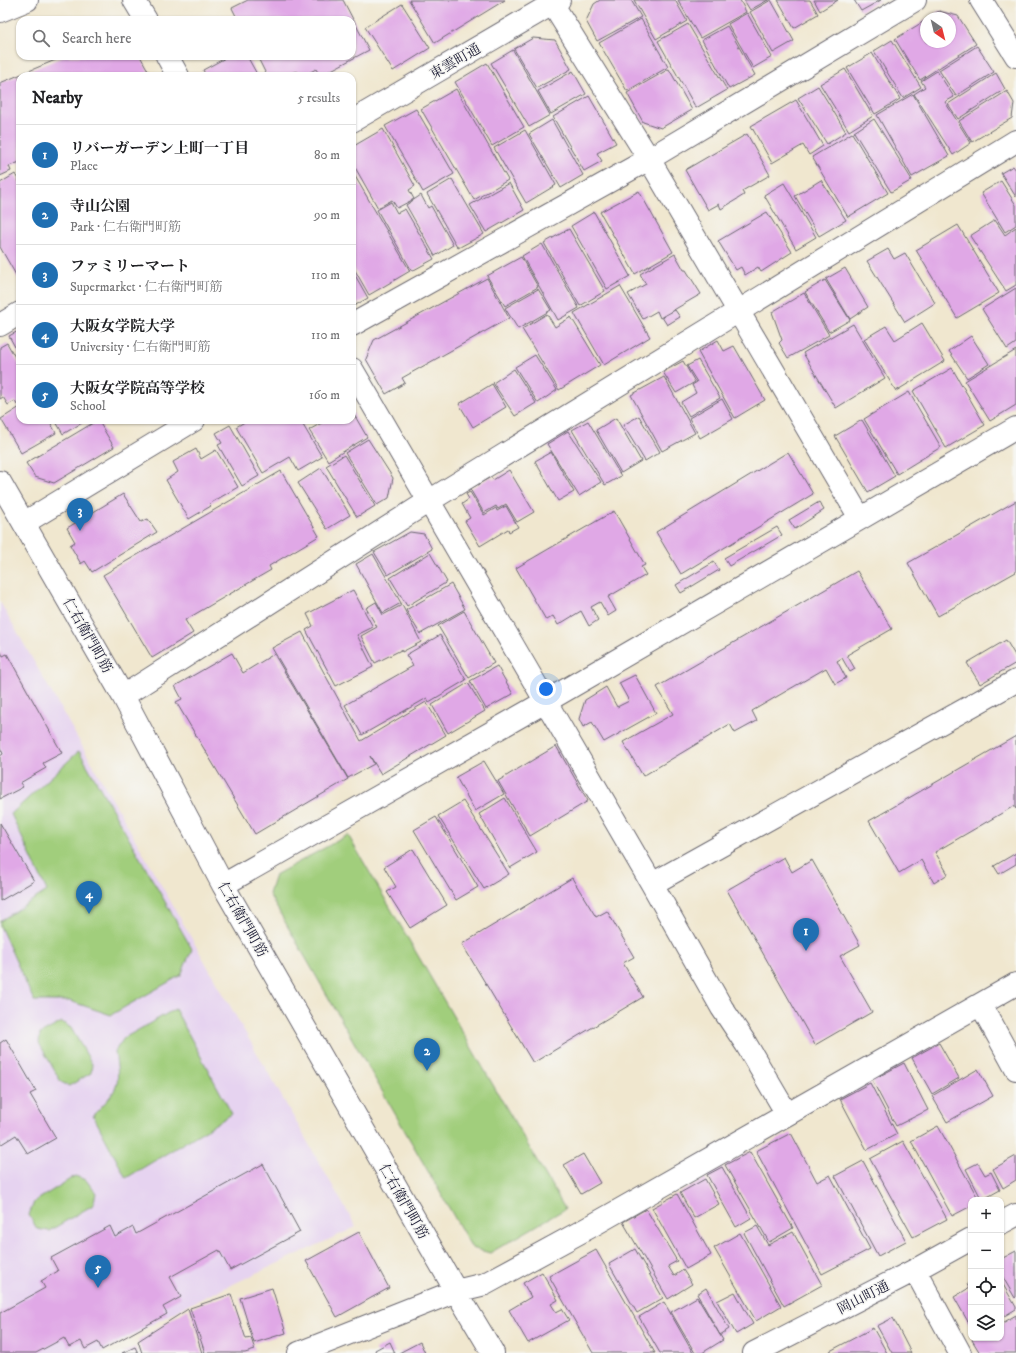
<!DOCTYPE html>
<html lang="en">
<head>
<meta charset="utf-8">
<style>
	body { margin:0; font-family:"IM FELL DW Pica","Noto Serif JP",serif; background:#f2f2f2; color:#202124 }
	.controls { position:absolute; right:12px; bottom:12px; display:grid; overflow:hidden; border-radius:8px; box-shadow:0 1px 3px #0004 }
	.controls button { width:36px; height:36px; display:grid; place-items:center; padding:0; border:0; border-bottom:1px solid #e0e0e0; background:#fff; color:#202124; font:20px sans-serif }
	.compass { position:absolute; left:920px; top:12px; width:36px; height:36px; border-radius:50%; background:#fff; box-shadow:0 1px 3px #0004; rotate:145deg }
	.you { position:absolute; left:546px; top:689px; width:14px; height:14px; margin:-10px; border:3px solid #fff; border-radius:50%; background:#1a73e8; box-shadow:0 0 0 6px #1a73e833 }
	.badge { display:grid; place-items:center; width:26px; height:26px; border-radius:50%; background:#1f6fb2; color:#fff; font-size:13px; font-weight:700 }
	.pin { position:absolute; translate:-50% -33px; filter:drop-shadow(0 1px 2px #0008) }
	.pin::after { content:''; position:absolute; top:21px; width:14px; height:12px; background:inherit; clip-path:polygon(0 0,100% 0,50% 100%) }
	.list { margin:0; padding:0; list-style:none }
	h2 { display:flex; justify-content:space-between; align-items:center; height:52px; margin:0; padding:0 16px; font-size:17px }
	h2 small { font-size:13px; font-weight:400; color:#757577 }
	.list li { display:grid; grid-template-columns:26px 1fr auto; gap:12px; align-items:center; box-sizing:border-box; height:60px; padding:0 16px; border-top:1px solid #e0e0e0 }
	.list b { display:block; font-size:15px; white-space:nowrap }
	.list p { margin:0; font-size:13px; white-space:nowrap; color:#757577 }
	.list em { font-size:13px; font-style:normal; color:#757577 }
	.icon { flex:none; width:22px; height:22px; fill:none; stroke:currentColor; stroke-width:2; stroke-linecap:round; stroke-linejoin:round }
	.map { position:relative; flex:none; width:1016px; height:1353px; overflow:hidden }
	.search { position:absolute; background:#fff; box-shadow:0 1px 3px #0004; left:16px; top:16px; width:340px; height:44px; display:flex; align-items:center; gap:10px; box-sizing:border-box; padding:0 14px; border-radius:12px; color:#757577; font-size:15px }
	.panel { position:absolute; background:#fff; box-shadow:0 1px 3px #0004; left:16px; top:72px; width:340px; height:352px; border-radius:12px }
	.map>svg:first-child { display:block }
	.built { fill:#e6d3f0 }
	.green { fill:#a1ce7c; stroke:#62785c }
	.building { fill:#e0a8e6 }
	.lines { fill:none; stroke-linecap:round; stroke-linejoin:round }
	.minor-casing { stroke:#6a676f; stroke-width:24 }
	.highway-casing { stroke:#6a676f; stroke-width:24 }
	.minor { stroke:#fff; stroke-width:22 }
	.highway { stroke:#fff; stroke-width:22 }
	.labels { text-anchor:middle; stroke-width:3; stroke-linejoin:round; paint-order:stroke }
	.street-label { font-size:14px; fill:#22223b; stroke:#f6f6f2 }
</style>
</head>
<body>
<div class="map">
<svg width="1016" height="1353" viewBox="0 0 1016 1353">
	<rect width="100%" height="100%" fill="#f6f6f2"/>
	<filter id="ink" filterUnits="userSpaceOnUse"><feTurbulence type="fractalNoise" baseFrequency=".025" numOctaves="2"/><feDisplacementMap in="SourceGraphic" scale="8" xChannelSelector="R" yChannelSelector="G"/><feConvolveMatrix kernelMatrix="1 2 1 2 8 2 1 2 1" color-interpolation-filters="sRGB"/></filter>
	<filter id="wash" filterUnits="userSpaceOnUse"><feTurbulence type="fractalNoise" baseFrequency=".012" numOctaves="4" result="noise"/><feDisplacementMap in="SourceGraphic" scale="16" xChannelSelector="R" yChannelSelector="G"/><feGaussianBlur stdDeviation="0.9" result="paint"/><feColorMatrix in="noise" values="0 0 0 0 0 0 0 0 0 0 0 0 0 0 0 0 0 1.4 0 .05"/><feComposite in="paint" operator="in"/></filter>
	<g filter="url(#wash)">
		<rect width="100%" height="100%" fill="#f0e7cf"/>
		<!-- built -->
		<path class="built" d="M0 602 356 1227 186 1306 101 1353H0Z"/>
		<!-- green -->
		<path class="green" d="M79 751 192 949 181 975 111 1015 70 1001H34L0 926V921L47 891 11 814Z
			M348 835 565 1209 490 1253 472 1248 269 894 275 875Z
			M175 1009 232 1114 126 1178 93 1115C101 1107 115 1094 117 1083 119 1072 116 1061 115 1051L124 1038Z
			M62 1022 71 1028 92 1064 91 1073 69 1086 61 1082 39 1043 40 1034Z
			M75 1176 86 1180 96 1193 93 1205 49 1231 37 1229 29 1215 34 1202Z"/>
		<g id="blocks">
			<!-- building -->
			<path class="building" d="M248 0H343L369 50 320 76 316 69 303 76H299L296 71 285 76H267L257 56H352V20H238L232 8Z
				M409 0H505L435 43Z
				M600 0H631L641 17 597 41 586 21 594 4Z
				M634 0H675L687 21 656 39Z
				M678 0H740L746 12 700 38Z
				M744 0H768L750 10Z
				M771 0 794 41 773 53 750 12Z
				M778 0H810L818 14 794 28Z
				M814 0H838L820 11Z
				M854 0H881L861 11Z
				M402 4 430 48 393 71 365 27Z
				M939 11 958 16 976 44 920 80 895 39 926 20V42H950V18H929Z
				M747 13 772 57 753 68 728 24Z
				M641 19 668 67 627 91 599 43Z
				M688 24 727 90 696 108 658 41Z
				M727 26 755 75 729 89 702 40Z
				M533 38 555 40 571 69 537 88 514 49Z
				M892 40 921 87 903 98 874 51Z
				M977 46 994 72 956 96 939 70Z
				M513 50 550 115 529 127 491 63Z
				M872 53 900 99 875 114 847 68Z
				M65 56H140L151 76H20V162L9 166 11 171 0 176V83Z
				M229 56H247L258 76H206L203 70Z
				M487 63 524 127 492 146 455 82Z
				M669 69 692 110 661 128 643 122 627 93Z
				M845 69 873 116 849 131 820 84Z
				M573 71 586 94 551 114 538 91Z
				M937 71 954 97 945 102 971 143 953 155 914 94 925 87 921 81Z
				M996 73 1005 89 958 119 948 104Z
				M818 86 846 132 827 144 798 98Z
				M456 89 508 180 474 200 421 109Z
				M1007 91 1014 103 1012 118 972 142 959 121Z
				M913 94 949 156 912 177 877 115Z
				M589 96 616 143 597 153 602 161 584 171 553 117Z
				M796 100 823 146 809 155 803 145 772 163 751 126Z
				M416 109 454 174 423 192 385 126Z
				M874 119 912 180 891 192 854 132Z
				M552 120 583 175 561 188 529 134Z
				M383 129 415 186 409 190 414 199 397 208 392 200 378 208 352 162V147Z
				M525 130 556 185 526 203 494 148Z
				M852 133 888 193 848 217 812 157Z
				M747 134 770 175 742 191 744 195 721 209 719 204 708 210 685 170Z
				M1013 166 1016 170V197L1001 173Z
				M352 171 410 271 369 295 352 265Z
				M15 174 20 183V282L0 247V183Z
				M452 179 484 234 458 248 427 194Z
				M821 180 846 220 819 236 795 196Z
				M1001 181 1016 205V225L1005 232 981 193Z
				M509 183 524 210 486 232 470 205Z
				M784 183 816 237 796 249 764 195Z
				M639 191 673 252 635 274 600 212Z
				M421 195 428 208 431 206 453 245 435 256 406 205Z
				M391 202 397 213 405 209 434 259 412 271 377 210Z
				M594 212 630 276 607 289 571 226Z
				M767 212 792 252 761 272 758 267 745 275 741 267 736 270 718 241Z
				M995 220 1005 235 1016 227V285L1006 291 970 236Z
				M958 225 999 293 957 318 916 250Z
				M569 229 605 291 580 306 544 243Z
				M542 244 579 308 558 320 522 256Z
				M888 249 894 259 905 253 935 303 905 322 867 261Z
				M675 254 684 270H686L701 294 660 318 657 311 643 319 628 294 646 284 640 274Z
				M521 257 538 287 505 306 487 276Z
				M845 268 868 307 850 319 826 279Z
				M352 270 368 298 352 307Z
				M487 278 509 318 402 378 405 383 386 394 366 359 374 340Z
				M825 280 850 320 829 332 805 292Z
				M620 286 650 337 604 365 574 313Z
				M1016 288V343L1007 349 982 309Z
				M538 289 551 310 518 329 505 308Z
				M804 293 829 335 788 358 779 343 782 340 772 312Z
				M675 310 680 317 667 325 662 317Z
				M547 314 555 327 571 317 600 365 559 390 522 329Z
				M922 323 945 361 896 391 864 339 886 326 895 340Z
				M853 324 885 378 836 408 803 353Z
				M20 330V356L9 336Z
				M971 336 989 364 967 378 949 351Z
				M718 340 724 351 734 346 765 400 735 418 698 352Z
				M7 343 20 366V403L17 405 15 401 8 405 3 397 0 399V347Z
				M1016 350V405L990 421 965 381Z
				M535 355 557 390 538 403 515 367Z
				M698 360 720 398 689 416 681 402 696 393 692 385 697 382 687 366Z
				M683 361 695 382 676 393 663 372Z
				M952 368 985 425 946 448 913 391Z
				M514 369 536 403 515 416 493 383Z
				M664 377 695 433 662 451 631 395Z
				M492 384 506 407 473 427 459 404Z
				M909 392 941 447 897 474 864 419Z
				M722 399 733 419 700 438 689 418Z
				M20 407V420H49L56 433 21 453 1 419Z
				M352 411 367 437 328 461 309 430 327 420H352Z
				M639 416 660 452 645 461 623 425Z
				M616 418 641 461 621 473 596 430Z
				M55 420H87L63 434Z
				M98 420 114 447 54 483 35 477 26 463Z
				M248 420H300L322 457 298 471 290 457 263 473 236 427Z
				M862 420 895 476 868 492 835 436Z
				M588 421 621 476 605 485 572 430Z
				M230 425 259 476 242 486 218 445 222 443 216 433Z
				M568 431 601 482 579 496 547 444Z
				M368 439 393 478 389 498 377 505 345 453Z
				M196 449 201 459 216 450 238 487 209 504 211 506 189 519 166 480 178 472 173 462Z
				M551 452 574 492 558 501 535 461Z
				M788 452 813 494 681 574 656 532Z
				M344 455 375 506 357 517 326 466Z
				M321 468 350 515 327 529 298 483Z
				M509 470 534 512 517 522 506 504 498 509 496 506 484 513 470 489 491 477 493 480Z
				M281 471 319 536 269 566 271 570 185 620 193 633 152 658 103 575Z
				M470 492 484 515 496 508 497 511 506 506 518 527 509 532 508 529 480 546 465 521 470 518 462 504 469 499 466 494Z
				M123 494 141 522 148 519 157 532 92 572 85 561 81 564 70 545 75 542 67 528Z
				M1016 501V572L938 616 908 563Z
				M819 502 824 510 795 529 789 520Z
				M614 511 645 565 641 567 646 575 608 597 616 611 608 616 600 602 591 607 598 620 589 626 581 611 558 625 553 616 546 620 516 568Z
				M777 527 782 535 729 566 724 558Z
				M410 532 424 534 432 549 388 575 374 552Z
				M430 553 447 582 407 606 390 578Z
				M373 554 401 603 383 613 356 564Z
				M714 562 719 570 681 593 676 585Z
				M857 571 892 629 847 655 855 669 850 672 842 658 837 661 846 678 835 684 826 668 752 711 757 721 735 733 730 724 643 776 623 742 673 714 657 687Z
				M451 584 465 609 420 634 406 610Z
				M353 590 373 627 357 635 373 667 336 686 306 630 313 626 307 614Z
				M376 602 383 615 402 605 421 642 402 652 401 650 375 663 361 636 377 627 366 608Z
				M464 611 494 663 469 678 438 626Z
				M302 632 361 741 426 702 446 735 381 774 370 756 374 764 348 778 272 648Z
				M440 635 466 680 429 702 427 698 362 735 345 705 413 666 406 655Z
				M1006 640 1016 657V663L980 684 967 663Z
				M0 650 3 656 7 654 62 753 43 763 46 768 20 783 23 787 0 799V756L3 754 0 747Z
				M232 653 243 673 274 654 348 779 255 834 176 702 182 699 175 686Z
				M497 666 513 694 486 709 470 681Z
				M635 675 656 713 604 742 592 722 583 727 579 719 585 700 606 687 617 707 629 701 619 683Z
				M468 683 485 711 448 733 432 705Z
				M1016 736V809L1014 806 935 852 948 874 934 883 921 860 899 873 869 821Z
				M556 746 588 801 530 836 498 781Z
				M484 761 504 794 475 811 456 777Z
				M505 798 537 852 510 868 479 814Z
				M463 801 509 874 484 889 438 816Z
				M436 817 478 887 456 900 414 830Z
				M0 823 34 881 0 901Z
				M413 849 447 905 410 928 387 892 396 887 384 867Z
				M1016 853V864L999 874 994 866Z
				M784 857 792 872 812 860 860 945 840 956 872 1012 815 1045 727 890Z
				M572 878 596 917 607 911 634 957 623 963 643 997 533 1063 462 944Z
				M6 1039 36 1091 30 1094 56 1138 28 1154 16 1135 0 1145V1043Z
				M939 1043 959 1078 932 1094 912 1058Z
				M904 1063 928 1110 896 1126 872 1080Z
				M978 1069 993 1096 947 1122 932 1096Z
				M870 1083 897 1134 867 1150 840 1099Z
				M938 1126 979 1200H971V1206L952 1216 911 1141Z
				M791 1133 817 1182 830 1175 870 1249 822 1274 756 1151Z
				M903 1141 947 1219 913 1237 870 1159Z
				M750 1152 793 1228 769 1242 725 1165Z
				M583 1154 600 1183 581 1194 564 1165Z
				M1016 1156V1180L1003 1188 993 1169Z
				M863 1161 906 1241 878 1256 835 1176Z
				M978 1163 985 1175 991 1172 1000 1190 982 1200 966 1169Z
				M263 1164 300 1232 230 1270 219 1250 170 1277 181 1297 163 1307 167 1314 102 1350 98 1342 85 1349 81 1341 69 1347 64 1338 36 1353H0V1313L45 1288 41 1281 58 1271 51 1258 110 1226 115 1237 133 1227 136 1234Z
				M722 1167 751 1218 736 1227 707 1175Z
				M705 1179 719 1204 694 1218 680 1193Z
				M677 1194 711 1255 686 1269 652 1208Z
				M646 1209 677 1261 668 1266 674 1276 683 1270 692 1284 668 1299 623 1222Z
				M757 1226 768 1245 793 1232 822 1285 784 1306 744 1233Z
				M359 1232 389 1288 337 1317 306 1261Z
				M740 1233 781 1306 756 1321 714 1248Z
				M635 1249 663 1298 637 1313 609 1264Z
				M596 1250 655 1353H593L549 1276Z
				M1016 1251V1297L1015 1298 1001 1274V1259Z
				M542 1272 558 1300 551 1304 556 1312 562 1309 569 1320 528 1343 509 1310 531 1297 523 1283Z
				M971 1281V1327L954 1297 969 1288 967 1284Z
				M1001 1281 1016 1307V1309L1001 1318Z
				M272 1288 286 1333 254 1343 240 1298Z
				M706 1288 729 1329 720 1335 697 1294Z
				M735 1292 753 1324 736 1334 717 1301Z
				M231 1294 246 1339 251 1338 255 1350 245 1353H205L190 1308Z
				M697 1297 723 1340 702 1353H695L671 1312Z
				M664 1302 693 1353H660L639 1317Z
				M188 1309 202 1353H142L138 1341Z
				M1016 1315V1353H980L972 1340 977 1338H1001V1324Z
				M893 1318 911 1353H892L877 1326Z
				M873 1328 887 1353H831L830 1351Z
				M390 1342 395 1353H376L375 1350Z
				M420 1342 425 1353H399Z
				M135 1347 138 1353H122Z"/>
		</g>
	</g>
	<g filter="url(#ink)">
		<use href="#blocks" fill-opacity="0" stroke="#6a676f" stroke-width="1"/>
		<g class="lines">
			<defs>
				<path id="minor" d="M134 0 146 20
					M550 0 649 159 860 518
					M981 0 1016 56
					M167 56 178 76
					M352 121 559 0
					M0 325 20 313
					M352 325 649 159 915 0
					M352 369 652 884 722 1008 746 1044 787 1114
					M0 482 123 696 223 885 456 1291 493 1353
					M24 523 194 420
					M123 696 429 501 1016 141
					M652 884 1016 681
					M223 885 545 702 1016 428
					M981 1005 1016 1069
					M1001 1223 1016 1215
					M915 1270 960 1353
					M299 1353 456 1291 485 1284 588 1228 1016 984
					M754 1353 915 1270 971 1239"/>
				<path id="highway" d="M0 11 27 0"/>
			</defs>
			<!-- minor casing -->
			<use href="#minor" class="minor-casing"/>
			<!-- highway casing -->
			<use href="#highway" class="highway-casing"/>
			<!-- minor -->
			<use href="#minor" class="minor"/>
			<!-- highway -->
			<use href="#highway" class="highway"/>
		</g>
	</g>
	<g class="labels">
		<!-- street labels -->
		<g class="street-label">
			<text transform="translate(455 61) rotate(-30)" y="5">東雲町通</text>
			<text transform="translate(88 635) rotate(60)" y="5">仁右衛門町筋</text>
			<text transform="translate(243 919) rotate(60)" y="5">仁右衛門町筋</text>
			<text transform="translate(404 1201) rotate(60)" y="5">仁右衛門町筋</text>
			<text transform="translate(863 1297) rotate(-27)" y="5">岡山町通</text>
		</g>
	</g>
</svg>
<div class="controls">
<button>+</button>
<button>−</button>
<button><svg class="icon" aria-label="locate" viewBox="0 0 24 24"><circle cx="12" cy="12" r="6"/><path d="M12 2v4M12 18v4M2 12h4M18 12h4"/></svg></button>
<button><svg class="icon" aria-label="layers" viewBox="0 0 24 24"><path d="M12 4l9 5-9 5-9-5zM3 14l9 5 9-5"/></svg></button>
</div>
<svg class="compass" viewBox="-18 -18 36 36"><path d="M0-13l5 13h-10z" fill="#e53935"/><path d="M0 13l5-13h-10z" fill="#757577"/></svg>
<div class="you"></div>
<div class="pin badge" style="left:806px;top:951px">1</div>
<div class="pin badge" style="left:427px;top:1071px">2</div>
<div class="pin badge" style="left:80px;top:531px">3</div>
<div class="pin badge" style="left:89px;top:914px">4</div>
<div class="pin badge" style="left:98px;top:1288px">5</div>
<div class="search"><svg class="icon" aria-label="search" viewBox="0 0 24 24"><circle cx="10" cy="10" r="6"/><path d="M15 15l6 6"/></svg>Search here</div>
<section class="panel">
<h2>Nearby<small>5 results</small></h2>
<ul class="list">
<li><span class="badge">1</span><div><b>リバーガーデン上町一丁目</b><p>Place</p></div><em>80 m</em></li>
<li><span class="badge">2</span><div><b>寺山公園</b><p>Park · 仁右衛門町筋</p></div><em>90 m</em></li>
<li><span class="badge">3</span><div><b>ファミリーマート</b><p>Supermarket · 仁右衛門町筋</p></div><em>110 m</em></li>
<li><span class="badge">4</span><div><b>大阪女学院大学</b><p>University · 仁右衛門町筋</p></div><em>110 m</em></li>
<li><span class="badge">5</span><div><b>大阪女学院高等学校</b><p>School</p></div><em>160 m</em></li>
</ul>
</section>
</div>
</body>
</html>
